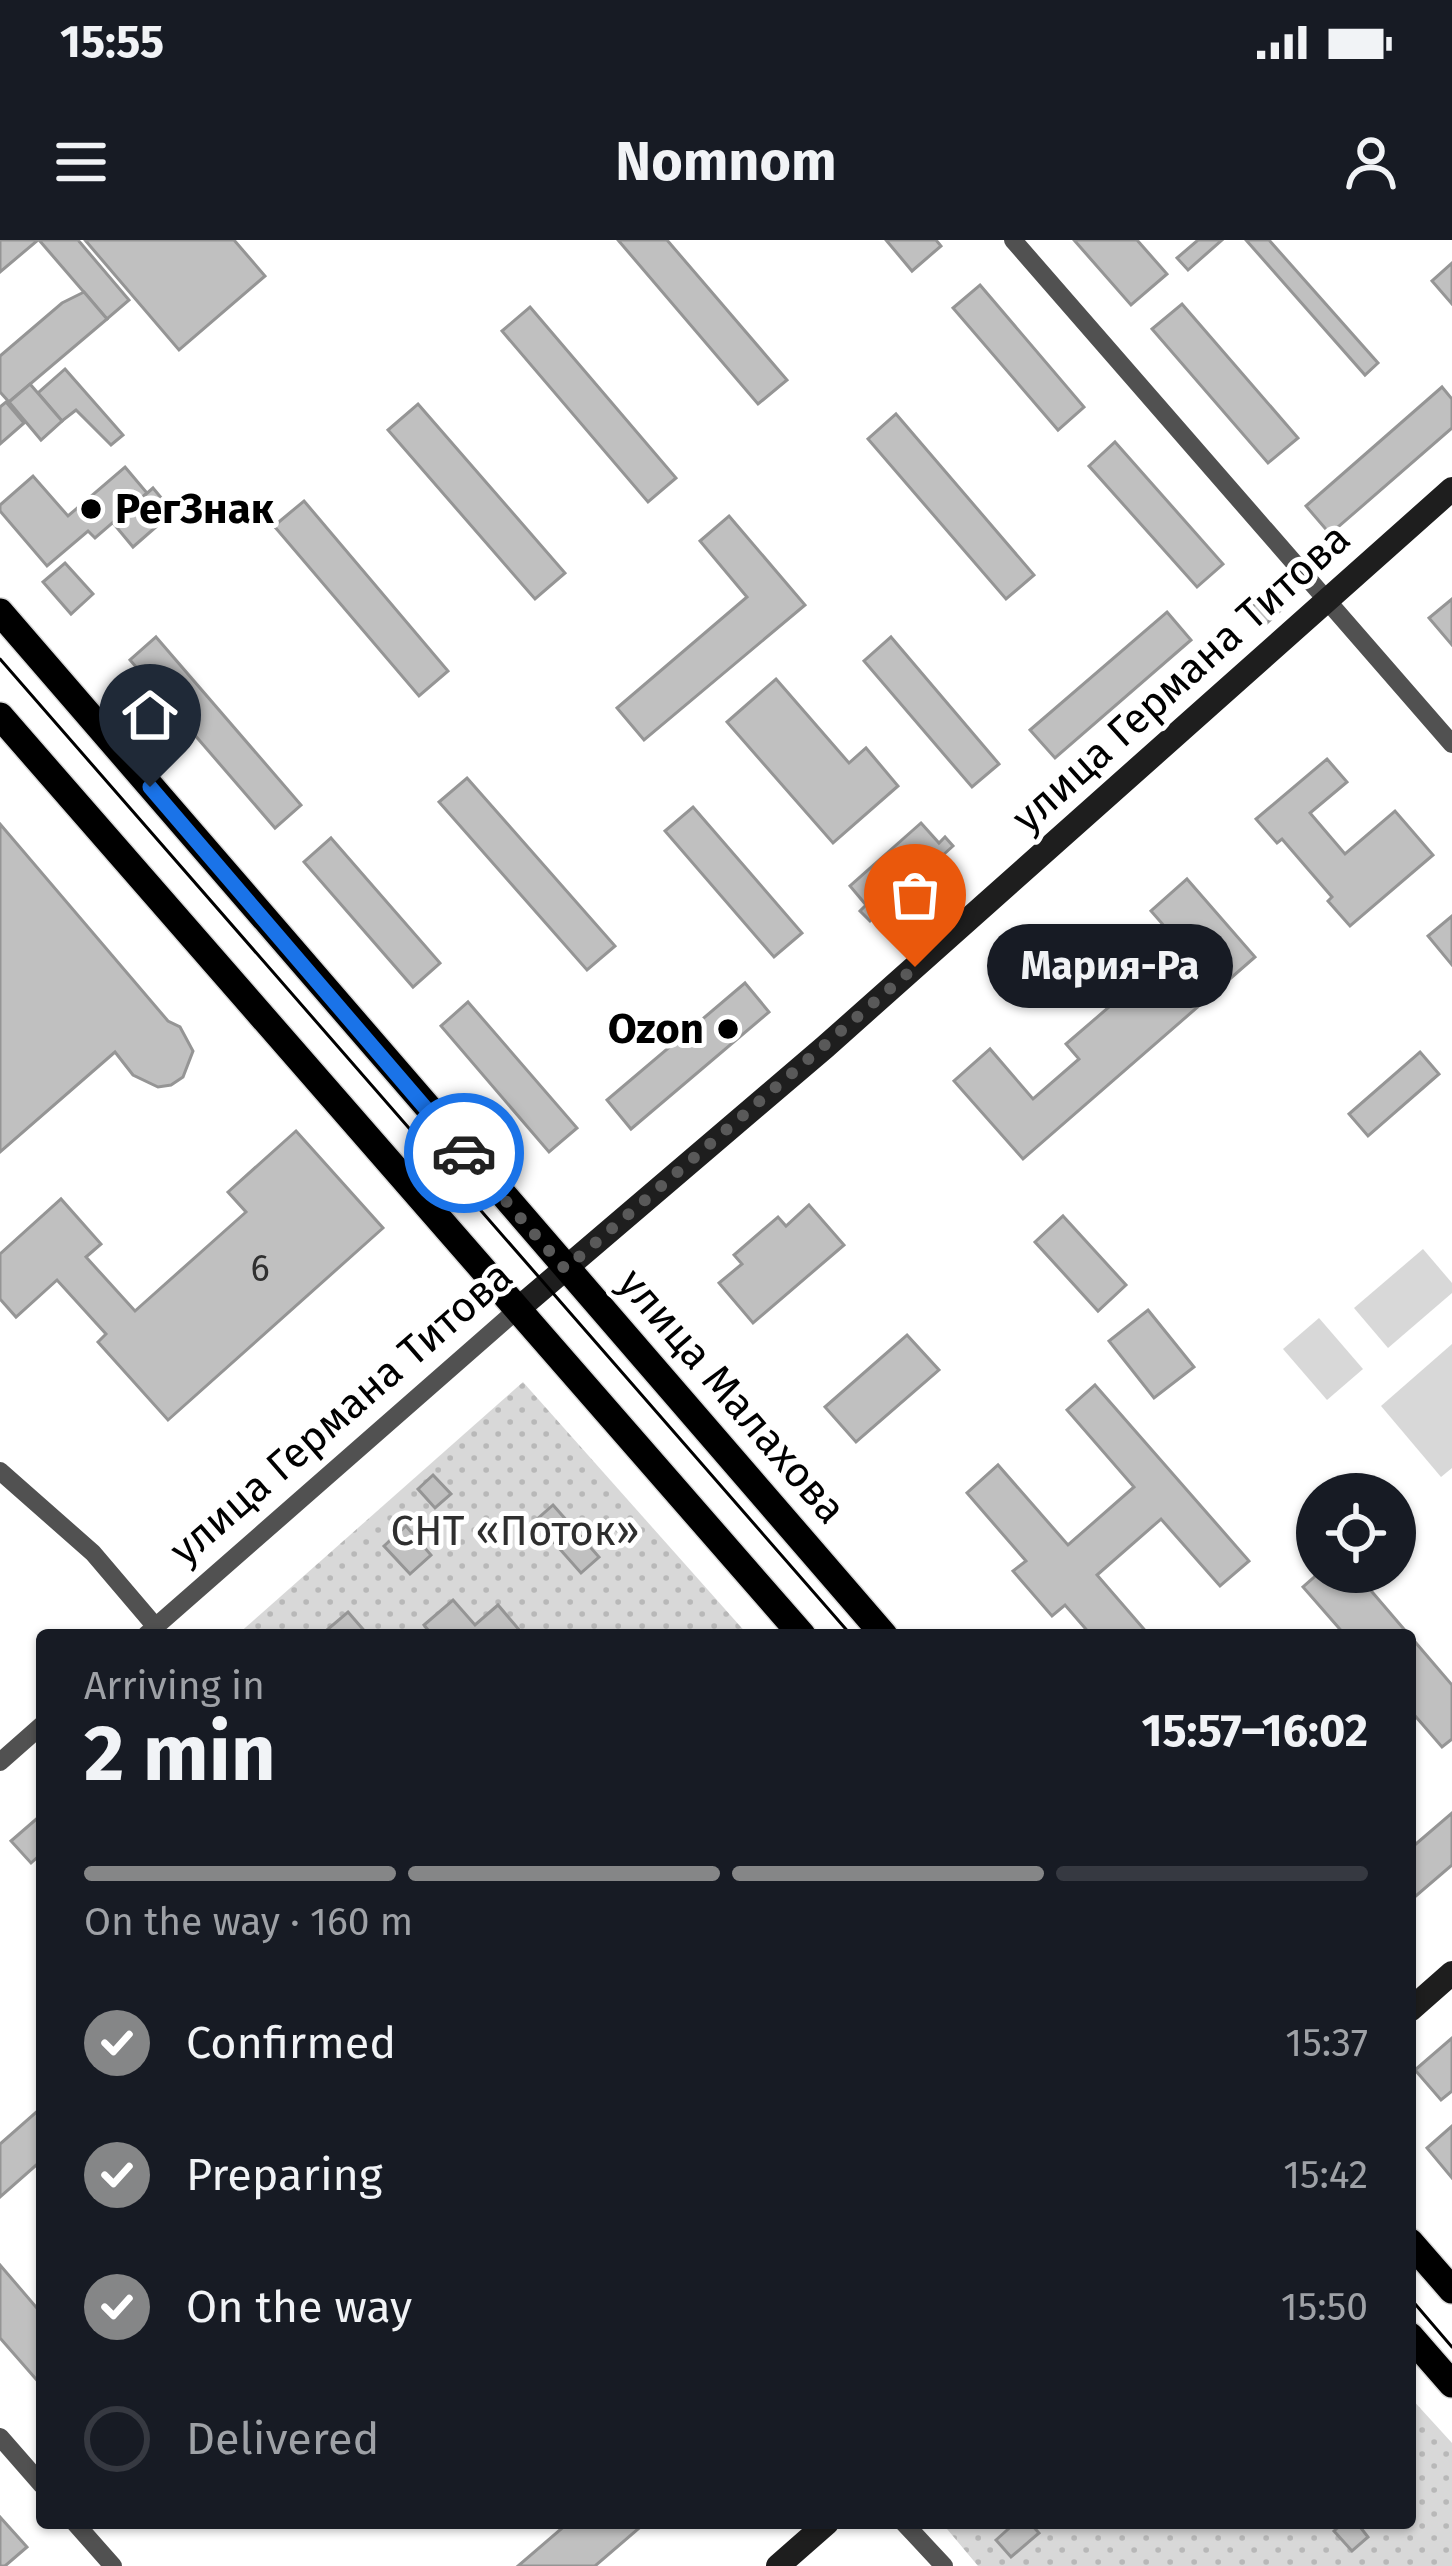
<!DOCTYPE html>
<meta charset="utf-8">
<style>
:root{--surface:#171b24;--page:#20242c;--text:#f1f3f6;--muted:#9ea1a6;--line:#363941;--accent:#858687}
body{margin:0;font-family:"Fira Sans",sans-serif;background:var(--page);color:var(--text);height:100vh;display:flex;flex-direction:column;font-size:45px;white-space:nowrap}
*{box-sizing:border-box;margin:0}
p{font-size:39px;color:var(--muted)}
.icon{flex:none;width:66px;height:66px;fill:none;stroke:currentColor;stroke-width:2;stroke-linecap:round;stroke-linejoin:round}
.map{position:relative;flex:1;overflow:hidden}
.drawer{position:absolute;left:36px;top:1389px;width:1380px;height:900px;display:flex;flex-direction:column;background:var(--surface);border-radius:12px;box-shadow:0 3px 9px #0004}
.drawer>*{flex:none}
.tools{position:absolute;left:1296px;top:1233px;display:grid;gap:24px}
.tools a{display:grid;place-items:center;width:120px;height:120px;border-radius:50%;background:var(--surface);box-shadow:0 3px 9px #0004;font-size:60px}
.pin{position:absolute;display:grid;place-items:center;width:102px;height:102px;color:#fff;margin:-123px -51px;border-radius:50% 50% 50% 0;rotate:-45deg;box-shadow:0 0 12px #0007}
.pin .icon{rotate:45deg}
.courier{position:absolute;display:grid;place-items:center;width:120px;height:120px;margin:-60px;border:9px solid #1a73e8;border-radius:50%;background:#fff;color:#222;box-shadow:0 3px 15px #0007}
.bubble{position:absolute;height:84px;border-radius:42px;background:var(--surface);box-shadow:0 3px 9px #0004;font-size:39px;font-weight:700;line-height:84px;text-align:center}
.summary em{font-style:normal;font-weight:700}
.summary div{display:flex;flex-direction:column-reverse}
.summary{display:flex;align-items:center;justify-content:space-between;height:204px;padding:0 48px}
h1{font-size:78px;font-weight:700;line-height:90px}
.bar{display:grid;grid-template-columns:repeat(4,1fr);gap:18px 12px;align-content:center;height:144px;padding:0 48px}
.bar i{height:15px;border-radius:9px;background:var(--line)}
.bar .selected{background:var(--accent)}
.bar p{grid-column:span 4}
ol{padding:0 48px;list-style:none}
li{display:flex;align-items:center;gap:36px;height:132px}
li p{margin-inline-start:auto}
li .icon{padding:12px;border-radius:50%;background:var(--accent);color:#fff;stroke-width:4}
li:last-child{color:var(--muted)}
li i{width:66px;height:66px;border:6px solid var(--line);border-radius:50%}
.status{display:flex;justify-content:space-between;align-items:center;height:84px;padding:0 60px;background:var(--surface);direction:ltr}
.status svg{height:33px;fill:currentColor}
header{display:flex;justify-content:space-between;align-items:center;height:156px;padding:0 48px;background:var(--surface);font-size:54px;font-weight:700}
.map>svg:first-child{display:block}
.grass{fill:url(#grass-dots)}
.pitch{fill:#d8d8d8}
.building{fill:#c0c0c0;stroke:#959595;stroke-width:3}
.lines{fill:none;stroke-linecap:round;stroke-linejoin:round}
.primary-casing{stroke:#dbdbdb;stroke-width:30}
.street{stroke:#515151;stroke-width:18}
.secondary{stroke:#1e1e1e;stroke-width:24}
.primary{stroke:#000;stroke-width:27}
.tram{stroke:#000;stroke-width:3}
.done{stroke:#595959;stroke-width:12;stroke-dasharray:0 21.6}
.route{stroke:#1a73e8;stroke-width:15}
.poi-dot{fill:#000;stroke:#fff;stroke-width:4.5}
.labels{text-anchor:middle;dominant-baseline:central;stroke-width:10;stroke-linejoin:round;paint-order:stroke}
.number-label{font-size:36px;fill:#303030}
.poi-label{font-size:42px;font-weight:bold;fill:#000;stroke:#fff;text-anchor:start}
.street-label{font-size:42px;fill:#000;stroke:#fff}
.park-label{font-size:42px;fill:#2f2f2f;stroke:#fff}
</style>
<div class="status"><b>15:55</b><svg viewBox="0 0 49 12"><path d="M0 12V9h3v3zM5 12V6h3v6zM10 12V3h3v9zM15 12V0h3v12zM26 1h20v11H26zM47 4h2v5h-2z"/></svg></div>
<header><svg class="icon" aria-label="menu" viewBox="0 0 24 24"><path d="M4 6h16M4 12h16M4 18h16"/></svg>Nomnom<svg class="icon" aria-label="person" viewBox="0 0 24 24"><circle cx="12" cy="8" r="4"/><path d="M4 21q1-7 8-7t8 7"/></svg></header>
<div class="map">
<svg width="1452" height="2326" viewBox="0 0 1452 2326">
<defs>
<pattern id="grass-dots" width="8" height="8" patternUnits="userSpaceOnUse" patternTransform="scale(3)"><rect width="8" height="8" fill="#d8d8d8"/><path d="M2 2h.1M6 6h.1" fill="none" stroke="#b8b8b8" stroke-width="1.8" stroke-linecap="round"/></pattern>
</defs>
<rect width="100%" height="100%" fill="#fff"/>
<g class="grass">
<polygon points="523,1142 748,1395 237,1395"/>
<polygon points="1410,2157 1452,2203 1452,2326 978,2326 942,2283 1410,2283"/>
</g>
<g class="pitch">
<polygon points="1423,1009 1452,1043 1452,1053 1388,1108 1354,1068"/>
<polygon points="1319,1078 1363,1129 1327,1160 1283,1109"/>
<polygon points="1452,1104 1452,1228 1441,1237 1381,1166"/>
</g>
<g class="building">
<polygon points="0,0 38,0 0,32"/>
<polygon points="39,0 78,0 129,60 107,79"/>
<polygon points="85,0 234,0 265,36 179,110"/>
<polygon points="618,0 667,0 787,140 758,164"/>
<polygon points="886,0 936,0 941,6 912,31"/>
<polygon points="1074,0 1137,0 1167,34 1131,65"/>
<polygon points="1198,0 1222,0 1188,30 1177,18"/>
<polygon points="1246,0 1269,0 1378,123 1365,135"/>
<polygon points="1452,23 1452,64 1432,41"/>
<polygon points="980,45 1084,167 1058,190 953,68"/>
<polygon points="84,52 107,79 9,162 0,152 0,116 62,63"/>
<polygon points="1182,64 1298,198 1268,223 1152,89"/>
<polygon points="530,67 676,238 648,262 502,91"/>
<polygon points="65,129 123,195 111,205 76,170 62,181 38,153"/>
<polygon points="30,144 62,181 41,200 9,162"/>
<polygon points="1442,147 1452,159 1452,188 1330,294 1306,266"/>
<polygon points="6,162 24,183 0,204 0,167"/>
<polygon points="418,164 565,333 535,359 388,190"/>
<polygon points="896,174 1034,335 1006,359 868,199"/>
<polygon points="1115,202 1223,324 1197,347 1089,226"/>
<polygon points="125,227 147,253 95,298 88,291 47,326 0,271 0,265 33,236 68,276"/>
<polygon points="153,248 173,272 133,307 113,283"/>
<polygon points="304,261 448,431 419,456 274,286"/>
<polygon points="729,276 805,365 644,500 617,468 747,357 700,301"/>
<polygon points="65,323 93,354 71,374 43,342"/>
<polygon points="1271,351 1285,366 1267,383 1252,367"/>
<polygon points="1452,359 1452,405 1429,378"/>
<polygon points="1167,372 1191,400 1055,518 1030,490"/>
<polygon points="156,397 301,565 275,588 130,420"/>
<polygon points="891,397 999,524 972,547 864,421"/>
<polygon points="776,439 849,523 866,508 898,546 833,603 727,482"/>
<polygon points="1327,519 1347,542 1310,573 1345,614 1395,571 1433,615 1350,686 1328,661 1332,657 1282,599 1277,603 1256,579"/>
<polygon points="467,538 615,706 587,730 439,562"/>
<polygon points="693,567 802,693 774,717 665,591"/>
<polygon points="921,583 939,603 945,597 953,606 870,681 860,671 866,665 850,646"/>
<polygon points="0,584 168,781 180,787 193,811 183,837 171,845 158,847 133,835 115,812 0,912"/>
<polygon points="331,598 440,723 413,747 304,622"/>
<polygon points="1187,639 1255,717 1023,919 954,841 990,809 1033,859 1079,819 1066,804 1131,748 1144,764 1194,720 1151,671"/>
<polygon points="1452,676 1452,725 1428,696"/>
<polygon points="745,743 769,772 631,889 607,860"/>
<polygon points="468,762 577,888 549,912 441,786"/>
<polygon points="1420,812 1439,834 1368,896 1349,874"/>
<polygon points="296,891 383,988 168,1180 98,1102 106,1094 57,1040 16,1077 0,1059 0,1014 61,959 101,1004 86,1017 135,1071 246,972 228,952"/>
<polygon points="809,965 844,1005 753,1083 719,1043 742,1024 734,1015 778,977 786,986"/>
<polygon points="1063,976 1126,1045 1098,1071 1035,1002"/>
<polygon points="1148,1070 1194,1127 1154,1158 1109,1101"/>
<polygon points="907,1095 939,1130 856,1202 825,1167"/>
<polygon points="1095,1145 1249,1321 1220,1346 1161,1279 1097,1335 1149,1395 1091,1395 1065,1365 1052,1376 1013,1331 1026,1321 967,1253 998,1225 1068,1305 1134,1247 1067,1170"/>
<polygon points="433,1235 451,1254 435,1268 418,1249"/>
<polygon points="553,1265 599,1317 581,1333 535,1281"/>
<polygon points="406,1286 431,1315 410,1334 384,1306"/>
<polygon points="1320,1332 1355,1332 1409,1395 1345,1395 1303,1347"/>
<polygon points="453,1360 475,1385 498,1365 521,1392 517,1395 432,1395 424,1385"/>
<polygon points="348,1372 368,1395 321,1395"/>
<polygon points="1410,1396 1452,1445 1452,1499 1442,1507 1410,1470"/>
<polygon points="1452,1573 1452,1625 1410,1661 1410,1609"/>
<polygon points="41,1575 42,1613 31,1623 11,1601"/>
<polygon points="1452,1798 1452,1851 1441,1860 1415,1830"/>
<polygon points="42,1867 42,1920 0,1957 0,1904"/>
<polygon points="1452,1886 1452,1938 1427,1908"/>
<polygon points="0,2025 42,2074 42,2146 0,2098"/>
<polygon points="0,2277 27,2307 5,2326 0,2326"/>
<polygon points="568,2283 645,2283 595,2326 518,2326"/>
<polygon points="1015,2283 1030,2283 1039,2293 1011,2317 996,2300"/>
<polygon points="1343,2283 1357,2283 1368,2297 1352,2311 1334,2291"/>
</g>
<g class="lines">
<defs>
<g id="primary">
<polyline points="0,372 884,1395"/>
<polyline points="0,476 802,1395"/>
<polyline points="1410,2002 1452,2050"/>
<polyline points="1410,2096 1452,2144"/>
</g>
</defs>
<use href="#primary" class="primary-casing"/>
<g class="street">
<polyline points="1013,0 1452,504"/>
<polyline points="0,1231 93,1313 156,1387"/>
<polyline points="146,1395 518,1069"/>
<polyline points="0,1522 42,1485"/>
<polyline points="0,2197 42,2245"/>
<polyline points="75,2283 113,2326"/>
<polyline points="904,2283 944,2326"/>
</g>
<g class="secondary">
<polyline points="518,1069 825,807 1452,249"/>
<polyline points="1410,1770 1452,1733"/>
<polyline points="778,2326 827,2283"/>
</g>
<use href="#primary" class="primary"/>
<g class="tram">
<polyline points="0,419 851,1395"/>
<polyline points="1410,2058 1452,2107"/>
</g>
</g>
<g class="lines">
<polyline class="done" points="464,913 565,1029 915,727"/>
<polyline class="route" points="150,547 464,913"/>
</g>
<g class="poi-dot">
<circle cx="91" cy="269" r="12"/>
<circle cx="728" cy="789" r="12"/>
</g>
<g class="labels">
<g class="number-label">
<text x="260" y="1029">6</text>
</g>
<g class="poi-label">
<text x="115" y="269">РегЗнак</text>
<text x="704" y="789" text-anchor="end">Ozon</text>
</g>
<g class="street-label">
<text transform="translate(1181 438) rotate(-42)">улица Германа Титова</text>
<text transform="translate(732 1156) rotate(49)">улица Малахова</text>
<text transform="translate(341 1173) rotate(-41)">улица Германа Титова</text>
</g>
<g class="park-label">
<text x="515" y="1291">СНТ «Поток»</text>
</g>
</g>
</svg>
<div class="tools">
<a><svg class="icon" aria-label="locate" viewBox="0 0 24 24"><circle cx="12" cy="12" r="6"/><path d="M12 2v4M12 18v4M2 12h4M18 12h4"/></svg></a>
</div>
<div class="pin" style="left:915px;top:727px;background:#ea580c"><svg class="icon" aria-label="bag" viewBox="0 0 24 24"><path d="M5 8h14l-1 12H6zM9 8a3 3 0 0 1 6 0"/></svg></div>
<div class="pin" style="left:150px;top:547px;background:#1f2937"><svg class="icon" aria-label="home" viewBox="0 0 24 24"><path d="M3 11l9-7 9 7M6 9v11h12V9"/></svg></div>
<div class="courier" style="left:464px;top:913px"><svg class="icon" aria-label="car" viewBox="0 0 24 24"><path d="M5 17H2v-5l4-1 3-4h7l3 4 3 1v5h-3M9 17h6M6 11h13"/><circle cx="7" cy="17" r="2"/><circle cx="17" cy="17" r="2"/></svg></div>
<div class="bubble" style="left:987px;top:684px;width:246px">Мария-Ра</div>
<section class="drawer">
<div class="summary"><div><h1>2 min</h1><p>Arriving in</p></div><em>15:57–16:02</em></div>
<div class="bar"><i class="selected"></i><i class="selected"></i><i class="selected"></i><i></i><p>On the way · 160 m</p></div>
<ol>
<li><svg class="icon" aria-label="check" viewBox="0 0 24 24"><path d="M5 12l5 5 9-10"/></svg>Confirmed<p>15:37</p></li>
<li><svg class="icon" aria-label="check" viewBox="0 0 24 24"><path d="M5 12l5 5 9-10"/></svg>Preparing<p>15:42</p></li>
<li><svg class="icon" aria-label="check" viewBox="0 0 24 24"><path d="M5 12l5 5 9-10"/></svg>On the way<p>15:50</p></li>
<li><i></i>Delivered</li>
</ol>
</section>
</div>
